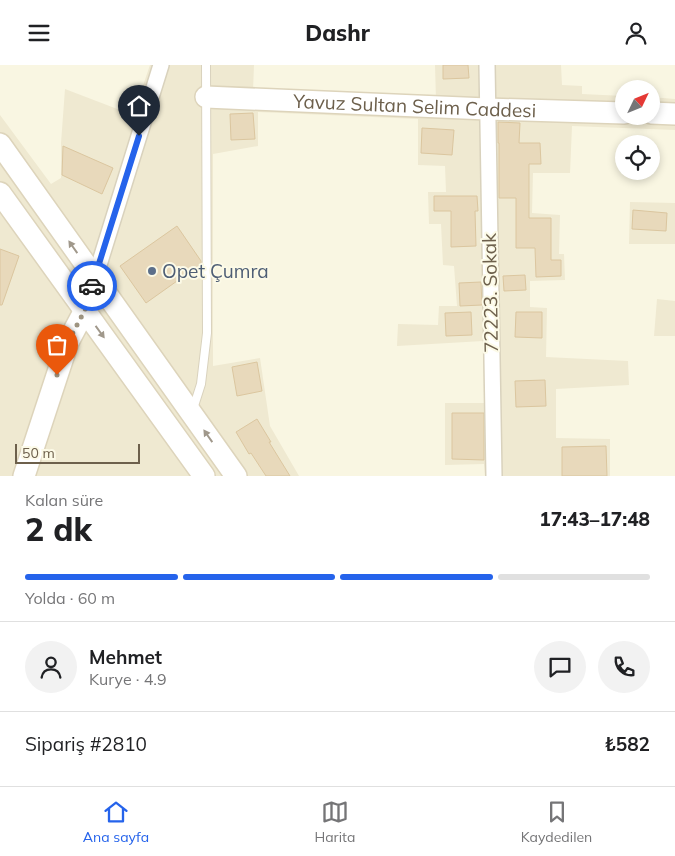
<!DOCTYPE html>
<html lang="tr">
<meta charset="utf-8">
<style>
:root{--surface:#fff;--page:#f2f2f2;--text:#202124;--muted:#757577;--line:#e0e0e0;--accent:#2563eb}
body{margin:0;font-family:Mulish,sans-serif;background:var(--page);color:var(--text);height:100vh;display:flex;flex-direction:column;font-size:19px;white-space:nowrap}
*{box-sizing:border-box;margin:0}
p{font-size:16px;color:var(--muted)}
.icon{flex:none;width:28px;height:28px;fill:none;stroke:currentColor;stroke-width:2;stroke-linecap:round;stroke-linejoin:round}
.map{position:relative;height:411px;overflow:hidden}
.sheet{display:flex;flex-direction:column;background:var(--surface);flex:1}
.sheet>*{flex:none}
.needle{width:32px;rotate:47deg}
.buttons{position:absolute;left:615px;top:15px;display:grid;gap:10px}
.buttons a{display:grid;place-items:center;width:45px;height:45px;border-radius:50%;background:var(--surface);box-shadow:0 2px 8px #0003;font-size:25px}
.scale{position:absolute;left:15px;bottom:12px;width:125px;box-sizing:border-box;padding-left:5px;border:2px solid #6d604c;border-top:0;font-size:14px;line-height:18px;white-space:nowrap;color:#6d604c;-webkit-text-stroke:4px #fcfae7;paint-order:stroke}
.pin{position:absolute;display:grid;place-items:center;width:42px;height:42px;color:#fff;margin:-51px -21px;border-radius:50% 50% 50% 0;rotate:-45deg;box-shadow:0 0 5px #0007}
.pin .icon{rotate:45deg}
.courier{position:absolute;display:grid;place-items:center;width:50px;height:50px;margin:-25px;border:4px solid #2563eb;border-radius:50%;background:#fff;color:#222;box-shadow:0 1px 6px #0007}
.overview em{font-style:normal;font-weight:800}
.overview div{display:flex;flex-direction:column-reverse}
.overview{display:flex;align-items:center;justify-content:space-between;height:85px;padding:0 25px}
h1{font-size:32px;font-weight:800;line-height:38px}
.bar{display:grid;grid-template-columns:repeat(4,1fr);gap:8px 5px;align-content:center;height:60px;padding:0 25px}
.bar i{height:6px;border-radius:4px;background:var(--line)}
.bar .selected{background:var(--accent)}
.bar p{grid-column:span 4}
.line{display:flex;align-items:center;gap:12px;padding:0 25px;border-top:1px solid var(--line)}
.line div{flex:1}
.round{display:grid;place-items:center;flex:none;width:52px;height:52px;border-radius:26px;background:var(--page)}
header{display:flex;justify-content:space-between;align-items:center;height:65px;padding:0 25px;background:var(--surface);font-size:22px;font-weight:800}
.tabs{display:flex;justify-content:space-around;align-items:center;height:70px;border-top:1px solid var(--line);background:var(--surface);font-size:14px;color:var(--muted)}
.tabs a{display:grid;justify-items:center;gap:2px}
.tabs .selected{color:var(--accent)}
.map>svg:first-child{display:block}
.residential{fill:#efe9d1}
.building{fill:#e8d9bb;stroke:#dbc69f}
.lines{fill:none;stroke-linecap:round;stroke-linejoin:round}
.lane-casing{stroke:#d9d2bd;stroke-width:10}
.street-casing{stroke:#d9d2bd;stroke-width:18}
.secondary-casing{stroke:#ddd4bb;stroke-width:24}
.lane{stroke:#fff;stroke-width:8}
.street{stroke:#fff;stroke-width:15}
.secondary{stroke:#fff;stroke-width:21}
.oneway{fill:#a0988b}
.done{stroke:#9e9480;stroke-width:5;stroke-dasharray:0 9}
.route{stroke:#2563eb;stroke-width:6}
.service-dot{fill:#5c6f8a;stroke:#fcfae7;stroke-width:2}
.labels{text-anchor:middle;dominant-baseline:central;stroke-width:4;stroke-linejoin:round;paint-order:stroke}
.street-label{font-size:19px;fill:#6d604c;stroke:#fcfae7}
.service-label{font-size:19px;fill:#4e5e75;stroke:#fcfae7;text-anchor:start}
</style>
<header><svg class="icon" aria-label="menu" viewBox="0 0 24 24"><path d="M4 6h16M4 12h16M4 18h16"/></svg>Dashr<svg class="icon" aria-label="person" viewBox="0 0 24 24"><circle cx="12" cy="8" r="4"/><path d="M4 21q1-7 8-7t8 7"/></svg></header>
<div class="map">
<svg width="675" height="411" viewBox="0 0 675 411">
<rect width="100%" height="100%" fill="#f9f6e2"/>
<g class="residential">
<polygon points="150,0 254,0 253,26 436,35 435,0 561,0 562,20 582,21 582,29 624,31 624,51 651,51 651,32 675,34 675,65 572,61 570,108 533,108 532,148 560,150 559,189 564,189 565,215 530,216 530,242 547,243 546,292 628,296 629,320 556,324 556,373 610,374 610,411 485,411 484,399 445,400 445,338 484,338 483,276 397,281 398,259 438,260 439,241 457,241 454,201 443,200 441,159 429,159 428,127 446,127 445,101 418,100 418,54 258,47 258,81 213,89 213,301 260,293 270,361 299,411 0,411 0,50 51,119 61,113 61,78 65,24 133,50"/>
<polygon points="630,137 675,138 675,179 629,179"/>
<polygon points="657,234 675,236 675,271 654,271"/>
</g>
<g class="building">
<polygon points="443,0 468,0 469,13 443,14"/>
<polygon points="253,48 255,74 231,75 230,49"/>
<polygon points="498,57 520,58 519,78 540,78 541,99 529,99 529,153 551,153 551,195 561,195 561,211 536,212 535,183 516,183 516,133 499,133 499,78 498,78"/>
<polygon points="422,63 454,65 452,90 421,88"/>
<polygon points="63,81 113,103 102,129 62,110"/>
<polygon points="434,131 477,131 478,146 475,146 476,181 451,182 451,146 434,146"/>
<polygon points="633,145 667,148 666,166 632,164"/>
<polygon points="177,161 201,196 201,199 146,238 120,201"/>
<polygon points="0,184 19,191 2,240 0,240"/>
<polygon points="525,210 526,225 504,226 503,211"/>
<polygon points="481,217 482,240 460,241 459,218"/>
<polygon points="471,247 472,270 446,271 445,248"/>
<polygon points="516,247 542,247 542,273 515,272"/>
<polygon points="257,297 262,326 237,331 232,302"/>
<polygon points="545,315 546,341 516,342 515,316"/>
<polygon points="452,348 484,348 484,395 452,394"/>
<polygon points="257,354 271,377 269,377 290,411 266,411 251,388 249,389 236,367"/>
<polygon points="606,381 607,411 562,411 562,382"/>
</g>
<g class="lines">
<defs>
<polyline id="lane" points="193,344 201,319 207,268 206,0"/>
<g id="street">
<polyline points="487,0 494,411"/>
<polyline points="85,245 161,0"/>
</g>
<g id="secondary">
<path id="s1" d="M206,32L487,44L624,48"/>
<polyline points="651,48 675,49"/>
<polyline points="0,79 236,411"/>
<polyline points="0,128 204,411"/>
<polyline points="24,411 68,277 85,245"/>
</g>
</defs>
<use href="#lane" class="lane-casing"/>
<use href="#street" class="street-casing"/>
<use href="#secondary" class="secondary-casing"/>
<use href="#lane" class="lane"/>
<use href="#street" class="street"/>
<use href="#secondary" class="secondary"/>
</g>
<defs><path id="oneway-solid" d="M-6-.8H1V-3.2L6.5 0L1 3.2V.8H-6Z" transform="scale(1.25)"/></defs>
<g class="oneway">
<use href="#oneway-solid" transform="translate(73 182) rotate(-125)"/>
<use href="#oneway-solid" transform="translate(100 267) rotate(54)"/>
<use href="#oneway-solid" transform="translate(208 371) rotate(-125)"/>
</g>
<g class="lines">
<polyline class="done" points="57,310 68,277 85,245 92,221"/>
<polyline class="route" points="92,221 139,71"/>
</g>
<circle class="service-dot" cx="152" cy="206" r="5"/>
<g class="labels">
<g class="street-label">
<text stroke="none"><textPath href="#s1" startOffset="209">Yavuz Sultan Selim Caddesi</textPath></text>
<text transform="translate(490 228) rotate(-91)">72223. Sokak</text>
</g>
<g class="service-label">
<text x="162" y="206">Opet Çumra</text>
</g>
</g>
</svg>
<div class="buttons">
<a><svg class="needle" viewBox="-14 -14 28 28"><path d="M0-13l5 13h-10z" fill="#e53935"/><path d="M0 13l5-13h-10z" fill="#757577"/></svg></a>
<a><svg class="icon" aria-label="locate" viewBox="0 0 24 24"><circle cx="12" cy="12" r="6"/><path d="M12 2v4M12 18v4M2 12h4M18 12h4"/></svg></a>
</div>
<div class="scale">50 m</div>
<div class="pin" style="left:57px;top:310px;background:#ea580c"><svg class="icon" aria-label="bag" viewBox="0 0 24 24"><path d="M5 8h14l-1 12H6zM9 8a3 3 0 0 1 6 0"/></svg></div>
<div class="pin" style="left:139px;top:71px;background:#1f2937"><svg class="icon" aria-label="home" viewBox="0 0 24 24"><path d="M3 11l9-7 9 7M6 9v11h12V9"/></svg></div>
<div class="courier" style="left:92px;top:221px"><svg class="icon" aria-label="car" viewBox="0 0 24 24"><path d="M5 17H2v-5l4-1 3-4h7l3 4 3 1v5h-3M9 17h6M6 11h13"/><circle cx="7" cy="17" r="2"/><circle cx="17" cy="17" r="2"/></svg></div>
</div>
<section class="sheet">
<div class="overview"><div><h1>2 dk</h1><p>Kalan süre</p></div><em>17:43–17:48</em></div>
<div class="bar"><i class="selected"></i><i class="selected"></i><i class="selected"></i><i></i><p>Yolda · 60 m</p></div>
<div class="line" style="height:90px"><a class="round"><svg class="icon" aria-label="person" viewBox="0 0 24 24"><circle cx="12" cy="8" r="4"/><path d="M4 21q1-7 8-7t8 7"/></svg></a><div><b>Mehmet</b><p>Kurye · 4.9</p></div><a class="round"><svg class="icon" aria-label="chat" viewBox="0 0 24 24"><path d="M4 5h16v11H9l-5 4z"/></svg></a><a class="round"><svg class="icon" aria-label="phone" viewBox="0 0 24 24"><path d="M5 4h4l2 5-3 2q2 4 5 5l2-3 5 2v4C11 20 4 13 5 4z"/></svg></a></div>
<div class="line" style="height:65px"><div>Sipariş #2810</div><b>₺582</b></div>
</section>
<nav class="tabs">
<a class="selected"><svg class="icon" aria-label="home" viewBox="0 0 24 24"><path d="M3 11l9-7 9 7M6 9v11h12V9"/></svg>Ana sayfa</a>
<a><svg class="icon" aria-label="map" viewBox="0 0 24 24"><path d="M3 6l6-2 6 2 6-2v14l-6 2-6-2-6 2zM9 4v14M15 6v14"/></svg>Harita</a>
<a><svg class="icon" aria-label="saved" viewBox="0 0 24 24"><path d="M7 4h10v16l-5-4-5 4z"/></svg>Kaydedilen</a>
</nav>
